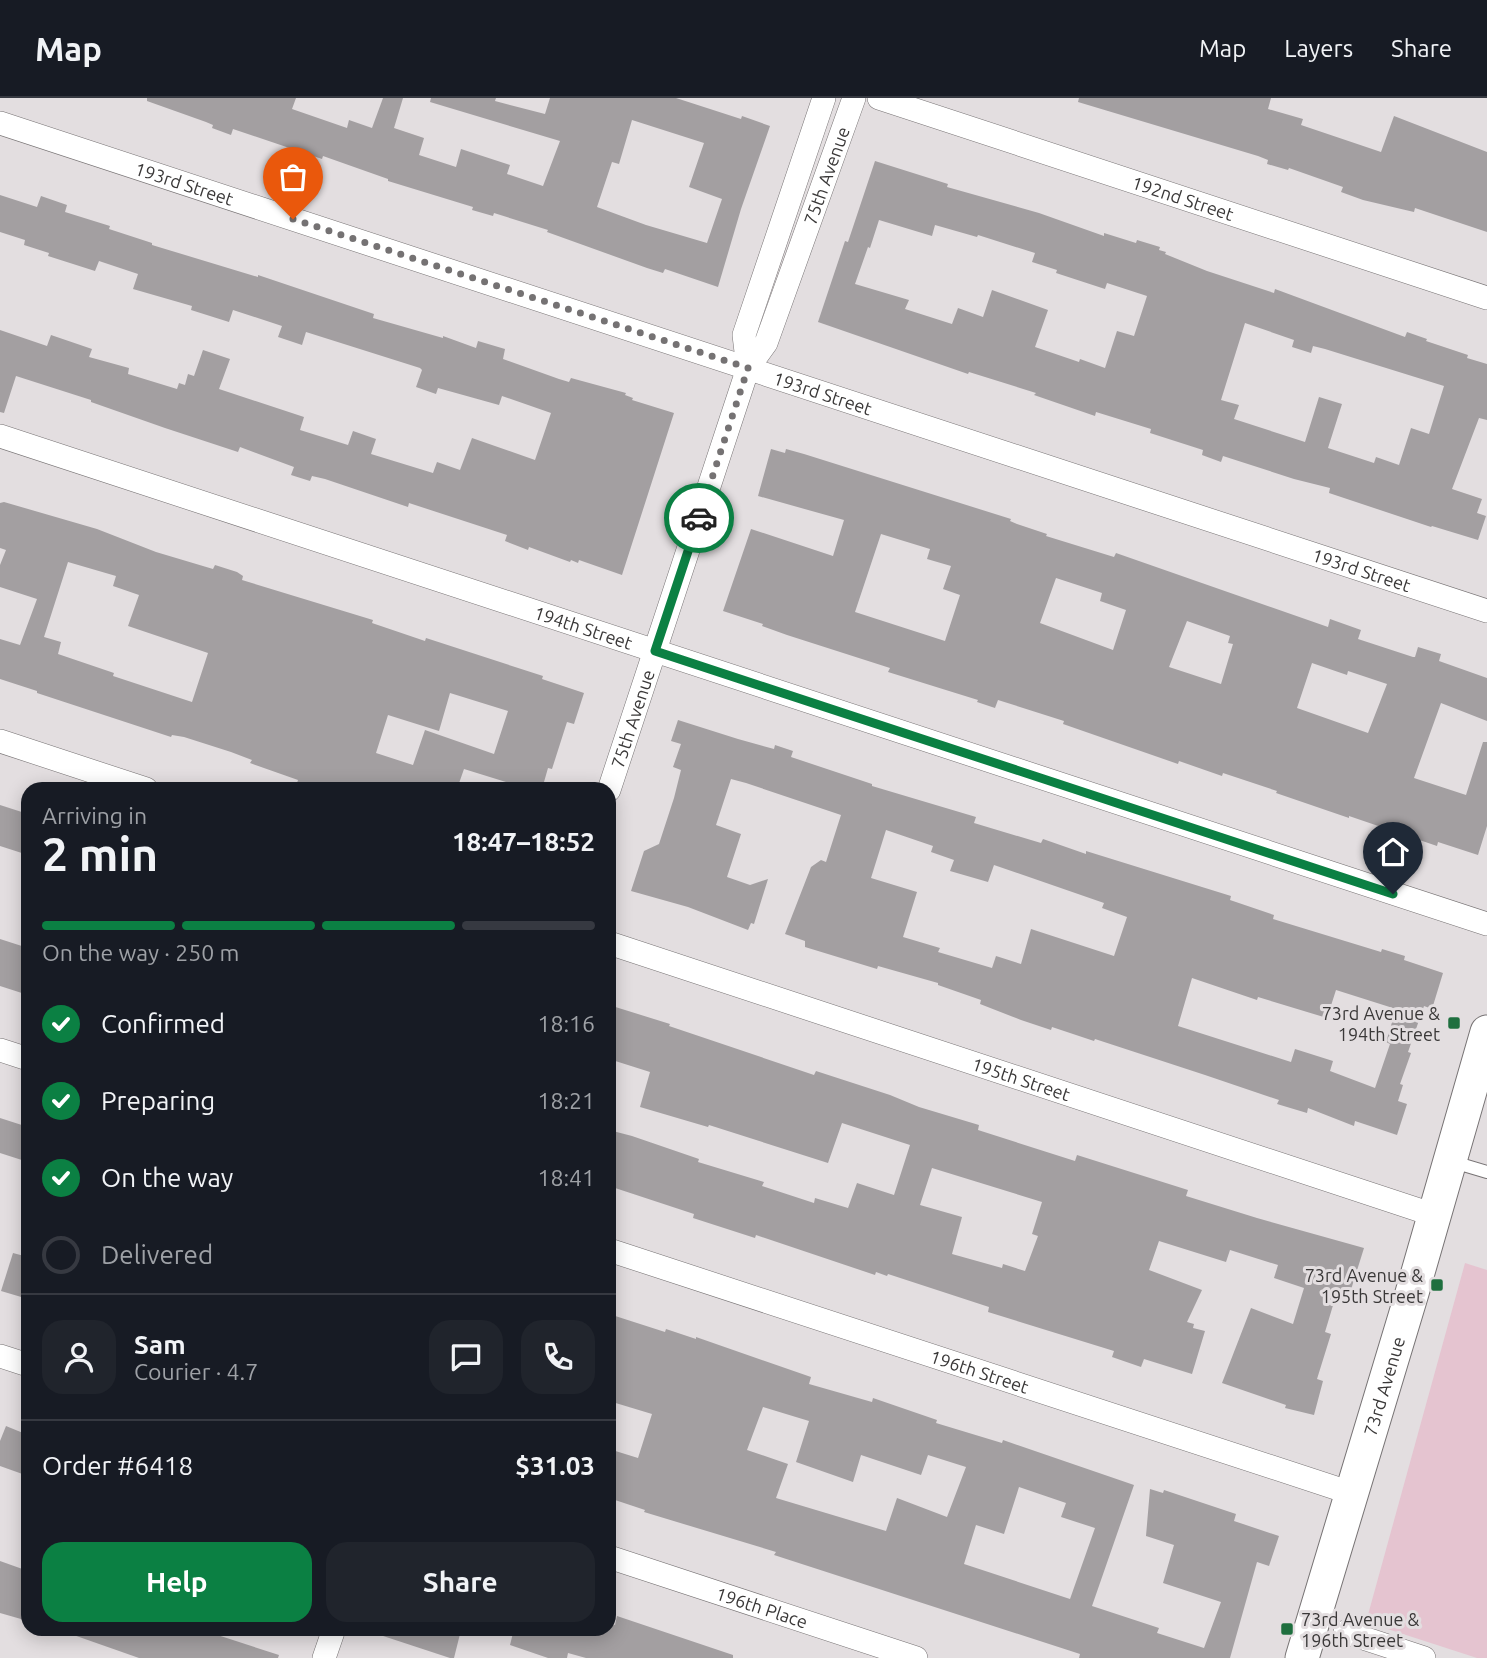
<!DOCTYPE html>
<meta charset="utf-8">
<style>
:root{--surface:#171b24;--page:#20242c;--text:#f1f3f6;--muted:#9ea1a6;--line:#363941;--accent:#0b8043}
body{margin:0;font-family:Ubuntu,sans-serif;background:var(--page);color:var(--text);height:100vh;display:flex;flex-direction:column;font-size:26px;white-space:nowrap}
*{box-sizing:border-box;margin:0}
p{font-size:23px;color:var(--muted)}
.icon{flex:none;width:38px;height:38px;fill:none;stroke:currentColor;stroke-width:2;stroke-linecap:round;stroke-linejoin:round}
.map{position:relative;flex:1;overflow:hidden}
.drawer{position:absolute;left:21px;top:684px;width:595px;height:854px;display:flex;flex-direction:column;background:var(--surface);border-radius:21px;box-shadow:0 4px 18px #0003}
.drawer>*{flex:none}
.pin{position:absolute;display:grid;place-items:center;width:60px;height:60px;color:#fff;margin:-72px -30px;border-radius:50% 50% 50% 0;rotate:-45deg;box-shadow:0 0 7px #0007}
.pin .icon{rotate:45deg}
.courier{position:absolute;display:grid;place-items:center;width:70px;height:70px;margin:-35px;border:5px solid #0b8043;border-radius:50%;background:#fff;color:#222;box-shadow:0 2px 9px #0007}
.summary em{font-style:normal;font-weight:700}
.summary div{display:flex;flex-direction:column-reverse}
.summary{display:flex;align-items:center;justify-content:space-between;height:119px;padding:0 21px}
h1{font-size:46px;font-weight:700;line-height:52px}
.bar{display:grid;grid-template-columns:repeat(4,1fr);gap:10px 7px;align-content:center;height:84px;padding:0 21px}
.bar i{height:9px;border-radius:5px;background:var(--line)}
.bar .on{background:var(--accent)}
.bar p{grid-column:span 4}
.line{display:flex;align-items:center;gap:18px;padding:0 21px;border-top:2px solid var(--line)}
.line div{flex:1}
.round{display:grid;place-items:center;flex:none;width:74px;height:74px;border-radius:21px;background:var(--page)}
ol{padding:0 21px;list-style:none}
li{display:flex;align-items:center;gap:21px;height:77px}
li p{margin-inline-start:auto}
li .icon{padding:7px;border-radius:50%;background:var(--accent);color:#fff;stroke-width:4}
li:last-child{color:var(--muted)}
li i{width:38px;height:38px;border:4px solid var(--line);border-radius:50%}
.action{display:flex;gap:14px;margin-top:auto;padding:14px 21px}
.action a{flex:1;height:80px;border-radius:21px;background:var(--accent);color:#fff;font-size:28px;font-weight:700;line-height:80px;text-align:center}
.action a+a{background:var(--page);color:var(--text)}
header{display:flex;align-items:center;gap:42px;box-sizing:border-box;height:98px;padding:0 35px;background:var(--surface);border-bottom:2px solid var(--line)}
header strong{font-size:33px}
nav{display:flex;gap:38px;margin-inline-start:auto;font-size:24px}
.map>svg:first-child{display:block}
.green{fill:#e5c4d0}
.building{fill:#a39fa1;fill-rule:evenodd}
.lines{fill:none;stroke-linecap:round;stroke-linejoin:round}
.lane-casing{stroke:#777374;stroke-width:14}
.street-casing{stroke:#777374;stroke-width:24}
.secondary-casing{stroke:#777374;stroke-width:35}
.lane{stroke:#fff;stroke-width:12}
.street{stroke:#fff;stroke-width:23}
.secondary{stroke:#fff;stroke-width:33}
.done{stroke:#757273;stroke-width:7;stroke-dasharray:0 12.6}
.route{stroke:#0b8043;stroke-width:9}
.poi-dot{fill:#1f6f3f;stroke:#e3dee0;stroke-width:2.5}
.labels{text-anchor:middle;dominant-baseline:central;stroke-width:6;stroke-linejoin:round;paint-order:stroke}
.street-label{font-size:18px;fill:#3a3838;stroke:#e3dee0}
.poi-label{font-size:18px;fill:#3a3838;stroke:#e3dee0;text-anchor:end}
</style>
<header>
<strong>Map</strong>
<nav><a>Map</a><a>Layers</a><a>Share</a></nav>
</header>
<div class="map">
<svg width="1487" height="1560" viewBox="0 0 1487 1560">
<rect width="100%" height="100%" fill="#e3dee0"/>
<polygon class="green" points="1465,1165 1487,1172 1487,1560 1477,1560 1366,1524"/>
<g class="building">
<path d="M147,0H296L292,11L347,30L349,22L372,30L383,0H403L394,30L424,40L419,57L456,69L461,51L510,67L507,76L543,88L560,43L430,4L431,0H496L495,3L545,16L550,0H676L741,21L742,18L770,28L741,111L718,189L665,171L663,175L647,170L547,134L548,132L494,115L493,118L472,112L473,109L388,83V81L323,58L322,61L233,31L231,37L212,30L213,27L206,24L147,3ZM632,22L704,45L689,89L722,101L707,145L646,127L597,109L612,64L619,66Z"/>
<polygon points="1079,0 1271,0 1268,11 1303,21 1301,27 1381,54 1394,18 1487,54 1487,134 1415,110 1414,114 1363,102 1341,94 1343,89 1289,70 1288,72 1267,66 1268,62 1258,58 1078,4"/>
<path d="M875,63L948,86L947,89L1039,115L1104,138V135L1136,145L1137,142L1160,149L1159,152L1166,154L1165,156L1207,173L1274,195L1275,191L1405,239L1407,234L1427,241L1426,243L1468,257L1467,260L1487,266V322L1479,320L1452,391L1482,401L1477,415L1486,418L1478,442L1432,428L1431,429L1329,395L1330,390L1294,381L1223,358L1221,364L1202,357L1203,352L1150,335L1151,331L1096,314L1095,318L1034,297L1036,295L969,274L968,276L818,224L845,143L848,144ZM879,122L932,138L935,127L977,139L978,137L1035,155L1032,164L1057,172L1056,175L1105,191L1107,185L1147,198L1134,238L1117,233L1105,270L1080,261L1079,264L1035,249L1048,212L992,192L983,219L958,210L952,226L905,211L909,202L855,186L868,149L870,150ZM1245,225L1294,242L1292,249L1311,255L1313,248L1325,251L1444,288L1429,336L1411,330L1399,367L1376,359L1374,365L1328,350L1342,306L1319,299L1305,344L1234,321L1239,307L1221,302Z"/>
<polygon points="0,97 37,109 41,98 67,107 65,114 110,128 109,131 152,145 152,147 258,179 258,177 374,216 373,220 443,240 443,238 476,250 478,243 505,251 503,261 559,281 569,284 571,280 626,295 625,297 633,300 632,302 674,315 622,477 579,462 578,465 571,462 570,464 529,449 528,452 505,443 507,437 409,405 408,409 325,381 312,378 310,383 291,377 294,369 240,349 238,354 165,330 91,304 91,302 16,278 4,315 0,314 0,232 47,248 51,237 92,251 89,259 129,270 128,276 177,291 179,285 185,287 188,276 194,278 203,252 230,261 219,291 304,319 300,332 348,347 353,333 376,341 371,356 433,375 437,364 460,372 472,340 535,362 551,315 502,298 499,307 438,290 436,296 416,289 422,272 420,270 306,234 302,247 278,239 282,228 233,212 229,224 191,212 192,208 133,191 138,176 99,163 95,173 48,158 49,155 24,147 25,142 0,134"/>
<path d="M771,351L785,355L786,351L804,356L1011,421L1010,423L1017,426L1047,436L1046,438L1114,459L1116,455L1328,529L1330,521L1361,532L1358,541L1413,559H1415L1418,549L1441,556L1439,563L1487,580V623L1441,605L1414,680L1466,697L1483,644H1487V728L1478,757L1438,744L1437,748L1349,718V720L1276,695L1277,693L1223,675L1222,678L1179,663L1178,666L1063,626L1064,623L998,602L995,610L977,604L978,602L888,574L890,570L787,537L762,528L763,526L723,513L751,431L833,458L844,422L758,398ZM881,436L930,451L927,461L951,468L943,491L960,497L945,543L855,514ZM1056,480L1102,495L1100,503L1126,512L1113,552L1040,525ZM1187,523L1230,538L1228,545L1233,546L1221,586L1169,569ZM1312,565L1347,577L1348,573L1387,586L1368,635L1297,610Z"/>
<path d="M4,404L97,431L156,454L213,471L215,467L237,474L243,478L242,482L373,522L372,525L425,543L426,540L543,578L542,581L584,595L574,626L567,624L552,671L548,670L542,691H529L464,671L457,691H295L298,682L250,665L252,662L231,654L184,639L172,637L171,639L37,595V593L0,581V541L20,547L37,501L0,489V467L6,452L0,450V405ZM68,464L116,478L113,488L139,497L128,528L208,555L192,604L113,578L114,575L58,556L61,544L44,539ZM450,595L508,613L494,656L425,632L413,667L376,655L388,617L439,633Z"/>
<path d="M678,622L738,641L774,651L775,647L793,653L791,659L872,686V688L976,719L974,725L1041,745L1043,741L1086,756V753L1231,798L1230,802L1274,817L1273,821L1381,854L1382,851L1405,858L1404,862L1443,875L1432,911L1424,908L1408,954L1411,955L1400,986L1403,987L1398,1003L1407,1006L1397,1037L1355,1023L1354,1028L1308,1010L1307,1015L1277,1006L1279,1002L1205,977L1095,941L1094,943L1052,929L1051,932L1021,922L980,906L981,902L938,887V885L878,868L877,871L805,849V843L785,836L811,769L821,762L826,764L841,717L746,685L731,681L716,727L741,736L727,779L750,787L768,781L754,826L751,825L748,832L688,809L631,793L644,753L659,746L674,700L681,672L673,669L681,646L671,643ZM886,732L933,748L931,754L954,762L950,773L988,784L994,767L1104,805L1102,810L1127,819L1114,858L1031,831L1021,866L996,858L992,870L938,854L940,850L903,839L917,794L871,780ZM1192,880L1257,902L1258,899L1327,920L1336,892L1396,911L1386,944L1390,946L1375,990L1330,973L1333,963L1295,951L1291,964L1178,928Z"/>
<polygon points="0,707 28,716 28,757 0,748"/>
<polygon points="0,841 28,850 28,897 0,888"/>
<path d="M609,907L670,926L669,928L814,977L816,973L890,997L919,1009L979,1027L978,1032L1075,1063L1077,1057L1188,1092L1186,1098L1257,1120L1364,1150L1349,1198L1337,1194L1325,1234L1331,1236L1317,1281L1323,1283L1314,1317L1285,1310L1286,1307L1222,1285L1251,1210L1293,1226L1304,1190L1274,1180L1278,1167L1230,1152L1226,1164L1159,1143L1149,1172L1202,1192L1187,1224L1194,1226L1193,1230L1205,1233L1192,1276L1144,1261L1141,1269L1112,1259L1114,1253L988,1214L989,1209L888,1176L887,1178L876,1174L875,1177L756,1137L755,1140L693,1120L694,1116L609,1088V1032L632,1038L699,1061L698,1064L764,1084L762,1088L814,1105L815,1100L848,1110L857,1085L894,1097L910,1047L842,1025L828,1065L709,1027L708,1029L640,1009L650,974L609,961ZM932,1070L1042,1104L1032,1136L1038,1138L1025,1173L1003,1166L1002,1170L952,1156L962,1119L920,1107Z"/>
<polygon points="0,1020 28,1029 28,1064 0,1055"/>
<polygon points="13,1155 28,1159 28,1201 1,1193"/>
<path d="M609,1216L665,1234L666,1231L696,1241V1239L811,1279L809,1286L872,1304L873,1300L937,1322L936,1325L1002,1345L1003,1342L1134,1387L1092,1508L1159,1530L1157,1535L1204,1550L1221,1504L1163,1485L1174,1447L1146,1438L1150,1391L1163,1395L1164,1392L1236,1416L1234,1423L1279,1438L1269,1468L1257,1464L1230,1560H1079L1080,1556L774,1457L776,1454L644,1414L645,1412L609,1400V1351L638,1360L652,1316L609,1303ZM763,1309L809,1323L796,1364L853,1384L861,1357L921,1377L928,1357L966,1369L947,1419L897,1400L886,1433L776,1400L788,1366L747,1352ZM1019,1389L1066,1405L1061,1419L1095,1430L1070,1501L964,1466L976,1427L1004,1436Z"/>
<polygon points="6,1328 28,1337 28,1378 0,1368 0,1343"/>
<polygon points="0,1463 28,1473 28,1523 0,1515"/>
<polygon points="617,1518 733,1557 733,1560 586,1560 568,1555 567,1560 548,1560 510,1547 514,1531 609,1531 609,1525 615,1527"/>
<polygon points="66,1531 199,1531 279,1557 278,1560 139,1560 65,1534"/>
<polygon points="374,1531 440,1531 460,1536 454,1560 450,1560 374,1535"/>
</g>
<g class="lines">
<defs>
<polyline id="lane" points="1450,1063 1487,1074"/>
<g id="street">
<path id="s1" d="M879,0L1487,200"/>
<path id="s2" d="M0,25L1487,513"/>
<polyline points="748,270 744,237 824,0"/>
<path id="s3" d="M0,338L1487,826"/>
<polyline points="0,643 146,691"/>
<path id="s4" d="M609,692L748,270L766,245L854,0"/>
<path id="s5" d="M609,845L1434,1117"/>
<polyline points="0,952 28,961"/>
<path id="s6" d="M609,1152L1351,1395"/>
<polyline points="0,1258 28,1267"/>
<path id="s7" d="M609,1459L916,1560"/>
<polyline points="1345,1534 1424,1560"/>
<polyline points="324,1560 334,1531"/>
</g>
<g id="secondary">
<path id="s8" d="M1302,1560L1412,1195L1487,934"/>
</g>
</defs>
<use href="#lane" class="lane-casing"/>
<use href="#street" class="street-casing"/>
<use href="#secondary" class="secondary-casing"/>
<use href="#lane" class="lane"/>
<use href="#street" class="street"/>
<use href="#secondary" class="secondary"/>
</g>
<g class="lines">
<polyline class="done" points="293,121 748,270 699,420"/>
<polyline class="route" points="699,420 655,553 1393,796"/>
</g>
<g class="poi-dot">
<rect x="1447" y="918" width="14" height="14" rx="3.5"/>
<rect x="1430" y="1180" width="14" height="14" rx="3.5"/>
<rect x="1280" y="1524" width="14" height="14" rx="3.5"/>
</g>
<g class="labels">
<g class="street-label">
<text stroke="none"><textPath href="#s4" startOffset="653">75th Avenue</textPath></text>
<text stroke="none"><textPath href="#s2" startOffset="194">193rd Street</textPath></text>
<text stroke="none"><textPath href="#s1" startOffset="320">192nd Street</textPath></text>
<text stroke="none"><textPath href="#s2" startOffset="866">193rd Street</textPath></text>
<text stroke="none"><textPath href="#s2" startOffset="1433">193rd Street</textPath></text>
<text stroke="none"><textPath href="#s3" startOffset="614">194th Street</textPath></text>
<text stroke="none"><textPath href="#s4" startOffset="75">75th Avenue</textPath></text>
<text stroke="none"><textPath href="#s5" startOffset="434">195th Street</textPath></text>
<text stroke="none"><textPath href="#s6" startOffset="390">196th Street</textPath></text>
<text stroke="none"><textPath href="#s8" startOffset="284">73rd Avenue</textPath></text>
<text stroke="none"><textPath href="#s7" startOffset="161">196th Place</textPath></text>
</g>
<g class="poi-label">
<text x="1440" y="915">73rd Avenue &amp;<tspan x="1440" dy="21">194th Street</tspan></text>
<text x="1423" y="1177">73rd Avenue &amp;<tspan x="1423" dy="21">195th Street</tspan></text>
<text x="1301" y="1521" text-anchor="start">73rd Avenue &amp;<tspan x="1301" dy="21">196th Street</tspan></text>
</g>
</g>
</svg>
<div class="pin" style="left:293px;top:121px;background:#ea580c"><svg class="icon" aria-label="bag" viewBox="0 0 24 24"><path d="M5 8h14l-1 12H6zM9 8a3 3 0 0 1 6 0"/></svg></div>
<div class="pin" style="left:1393px;top:796px;background:#1f2937"><svg class="icon" aria-label="home" viewBox="0 0 24 24"><path d="M3 11l9-7 9 7M6 9v11h12V9"/></svg></div>
<div class="courier" style="left:699px;top:420px"><svg class="icon" aria-label="car" viewBox="0 0 24 24"><path d="M5 17H2v-5l4-1 3-4h7l3 4 3 1v5h-3M9 17h6M6 11h13"/><circle cx="7" cy="17" r="2"/><circle cx="17" cy="17" r="2"/></svg></div>
<section class="drawer">
<div class="summary"><div><h1>2 min</h1><p>Arriving in</p></div><em>18:47–18:52</em></div>
<div class="bar"><i class="on"></i><i class="on"></i><i class="on"></i><i></i><p>On the way · 250 m</p></div>
<ol>
<li><svg class="icon" aria-label="check" viewBox="0 0 24 24"><path d="M5 12l5 5 9-10"/></svg>Confirmed<p>18:16</p></li>
<li><svg class="icon" aria-label="check" viewBox="0 0 24 24"><path d="M5 12l5 5 9-10"/></svg>Preparing<p>18:21</p></li>
<li><svg class="icon" aria-label="check" viewBox="0 0 24 24"><path d="M5 12l5 5 9-10"/></svg>On the way<p>18:41</p></li>
<li><i></i>Delivered</li>
</ol>
<div class="line" style="height:126px"><a class="round"><svg class="icon" aria-label="person" viewBox="0 0 24 24"><circle cx="12" cy="8" r="4"/><path d="M4 21q1-7 8-7t8 7"/></svg></a><div><b>Sam</b><p>Courier · 4.7</p></div><a class="round"><svg class="icon" aria-label="chat" viewBox="0 0 24 24"><path d="M4 5h16v11H9l-5 4z"/></svg></a><a class="round"><svg class="icon" aria-label="phone" viewBox="0 0 24 24"><path d="M5 4h4l2 5-3 2q2 4 5 5l2-3 5 2v4C11 20 4 13 5 4z"/></svg></a></div>
<div class="line" style="height:91px"><div>Order #6418</div><b>$31.03</b></div>
<div class="action"><a>Help</a><a>Share</a></div>
</section>
</div>
